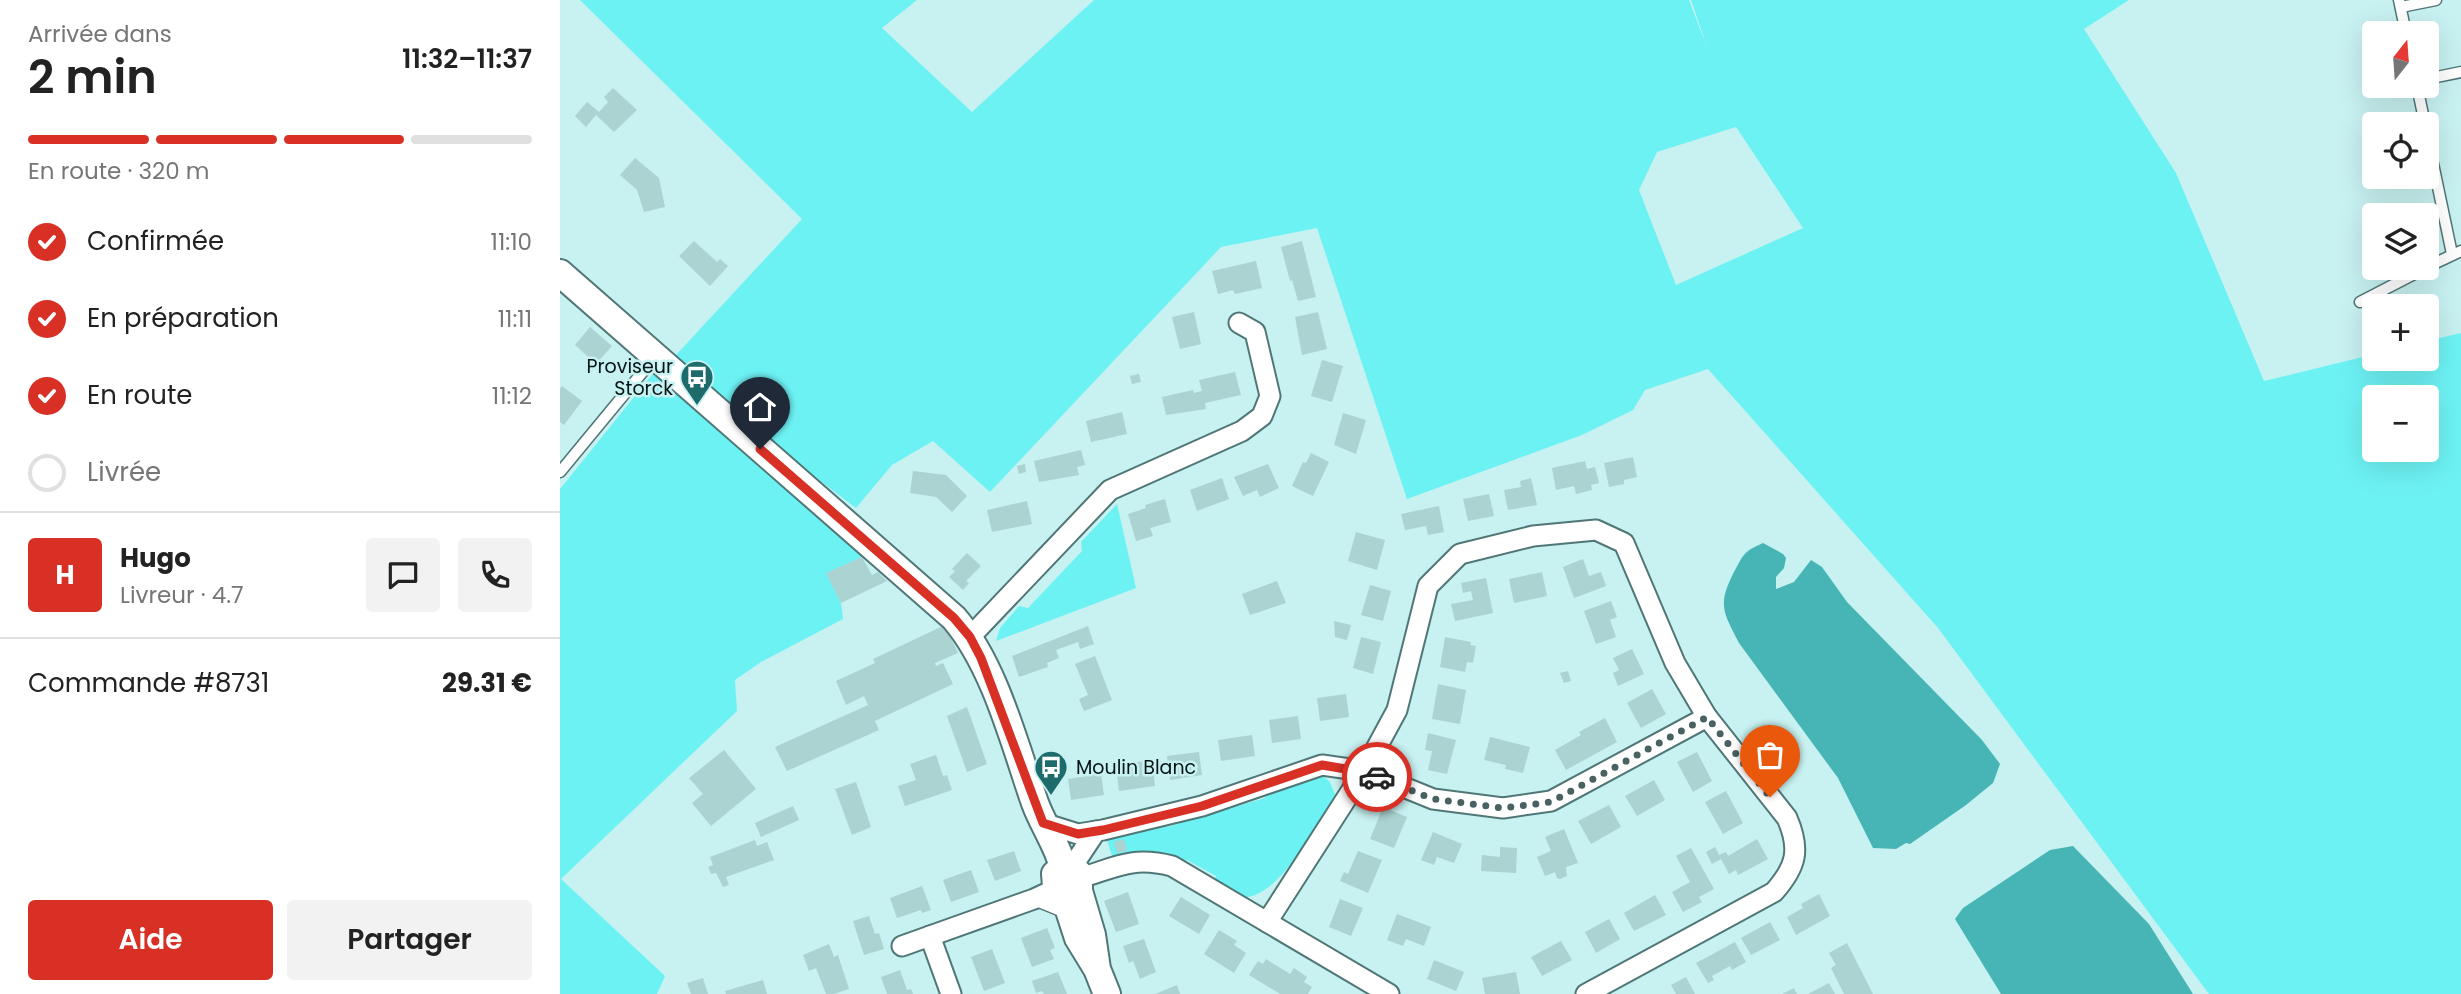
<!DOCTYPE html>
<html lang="fr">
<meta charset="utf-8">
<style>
:root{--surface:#fff;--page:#f2f2f2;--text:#222;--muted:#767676;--line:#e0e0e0;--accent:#d93025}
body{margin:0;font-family:Poppins,sans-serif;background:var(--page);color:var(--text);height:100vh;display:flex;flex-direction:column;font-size:26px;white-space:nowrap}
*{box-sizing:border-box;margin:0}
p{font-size:23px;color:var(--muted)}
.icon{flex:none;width:38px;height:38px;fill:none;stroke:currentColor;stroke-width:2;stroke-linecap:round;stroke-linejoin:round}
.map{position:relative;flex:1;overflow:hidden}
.panel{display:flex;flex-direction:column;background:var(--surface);width:560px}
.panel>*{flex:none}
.needle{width:46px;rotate:17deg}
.controls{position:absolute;left:1802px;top:21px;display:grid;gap:14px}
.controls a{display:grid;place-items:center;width:77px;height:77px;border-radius:7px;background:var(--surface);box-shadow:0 7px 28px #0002;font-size:35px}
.pin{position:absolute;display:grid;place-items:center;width:60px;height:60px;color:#fff;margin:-72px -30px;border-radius:50% 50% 50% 0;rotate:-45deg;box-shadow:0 0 7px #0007}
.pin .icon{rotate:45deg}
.courier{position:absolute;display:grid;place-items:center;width:70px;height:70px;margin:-35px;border:5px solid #d93025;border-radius:50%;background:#fff;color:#222;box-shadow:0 2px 9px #0007}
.head em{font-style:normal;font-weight:600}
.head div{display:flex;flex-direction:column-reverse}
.head{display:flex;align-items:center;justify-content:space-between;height:119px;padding:0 28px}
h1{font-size:46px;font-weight:600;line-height:52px}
.bar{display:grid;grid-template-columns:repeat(4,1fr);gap:10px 7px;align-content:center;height:84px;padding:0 28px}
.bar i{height:9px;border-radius:5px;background:var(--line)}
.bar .active{background:var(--accent)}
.bar p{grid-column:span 4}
.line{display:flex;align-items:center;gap:18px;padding:0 28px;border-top:2px solid var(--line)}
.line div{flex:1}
.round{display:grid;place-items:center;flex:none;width:74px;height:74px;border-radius:7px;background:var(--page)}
ol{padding:0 28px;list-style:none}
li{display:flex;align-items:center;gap:21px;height:77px}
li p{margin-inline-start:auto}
li .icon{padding:7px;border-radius:50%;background:var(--accent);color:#fff;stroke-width:4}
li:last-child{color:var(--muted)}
li i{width:38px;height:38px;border:4px solid var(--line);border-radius:50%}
.cta{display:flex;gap:14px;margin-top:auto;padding:14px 28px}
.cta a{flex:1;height:80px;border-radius:7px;background:var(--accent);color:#fff;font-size:28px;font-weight:600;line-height:80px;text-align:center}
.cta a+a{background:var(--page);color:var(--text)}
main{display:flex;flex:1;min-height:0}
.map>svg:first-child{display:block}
.green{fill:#6df2f4;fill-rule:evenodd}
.water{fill:#47b4b5}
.building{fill:#aad3d2}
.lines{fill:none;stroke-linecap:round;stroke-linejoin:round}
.service-casing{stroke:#507676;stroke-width:13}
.minor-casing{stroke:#507676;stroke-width:23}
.secondary-casing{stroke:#507676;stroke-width:30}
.service{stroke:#fff;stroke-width:10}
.minor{stroke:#fff;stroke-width:19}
.secondary{stroke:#fff;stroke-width:26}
.done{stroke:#496161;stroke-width:7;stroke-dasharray:0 12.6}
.route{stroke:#d93025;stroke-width:9}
.labels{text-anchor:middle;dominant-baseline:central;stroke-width:5;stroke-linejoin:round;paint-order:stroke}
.poi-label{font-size:19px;fill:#041313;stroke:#c8f1f1;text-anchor:end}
</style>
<main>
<section class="panel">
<div class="head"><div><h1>2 min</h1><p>Arrivée dans</p></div><em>11:32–11:37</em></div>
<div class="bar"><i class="active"></i><i class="active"></i><i class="active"></i><i></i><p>En route · 320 m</p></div>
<ol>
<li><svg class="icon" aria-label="check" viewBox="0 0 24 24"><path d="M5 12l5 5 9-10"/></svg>Confirmée<p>11:10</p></li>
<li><svg class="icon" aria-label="check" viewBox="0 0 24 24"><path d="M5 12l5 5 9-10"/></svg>En préparation<p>11:11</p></li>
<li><svg class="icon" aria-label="check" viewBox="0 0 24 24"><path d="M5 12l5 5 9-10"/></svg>En route<p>11:12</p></li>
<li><i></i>Livrée</li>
</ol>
<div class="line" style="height:126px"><b class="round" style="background:var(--accent);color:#fff">H</b><div><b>Hugo</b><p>Livreur · 4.7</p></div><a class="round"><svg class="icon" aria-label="chat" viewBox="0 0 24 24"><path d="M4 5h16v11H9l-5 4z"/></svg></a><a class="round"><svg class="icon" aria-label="phone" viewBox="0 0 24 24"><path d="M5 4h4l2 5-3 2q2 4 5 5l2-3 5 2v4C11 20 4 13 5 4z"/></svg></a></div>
<div class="line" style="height:91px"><div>Commande #8731</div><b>29.31 €</b></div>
<div class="cta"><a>Aide</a><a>Partager</a></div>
</section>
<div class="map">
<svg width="1901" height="994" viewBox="0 0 1901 994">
<rect width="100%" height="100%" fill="#c8f1f1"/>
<g class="green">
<path d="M20,0H357L322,28L412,112L534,0H1129L1147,47L1131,0H1569L1524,29L1616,173L1704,381L1815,354V359H1867V341L1901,333V994H1649L1378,628L1148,369L1085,390L1073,410L1022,435L847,499L757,228L661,247L430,492L373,441L332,465L296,508C233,461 172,411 115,356L242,219ZM1176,127L1243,228L1116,285L1079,190L1097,152ZM1815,397H1867V450H1815Z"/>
<polygon points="95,371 303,553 302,557 267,573 281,603 283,619 201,662 175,680 177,711 1,879 105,976 97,994 0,994 0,489"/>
<polygon points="557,504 576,588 436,641 440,628 459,606 468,608 522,551 521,542"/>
<path d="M761,774L770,782L776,797C756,824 717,905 677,897C670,895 661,886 654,882L656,876L627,860L623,864L591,852L553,859L546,837L606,822L607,827L705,798L704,792Z"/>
</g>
<g class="water">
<path d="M1203,543L1223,554L1226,558L1224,568L1216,577V589L1234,582L1251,560L1262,567L1287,602L1422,740L1440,764L1433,783L1406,805L1350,844L1346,843L1336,849L1313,848L1278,778L1179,643C1164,613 1157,606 1173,574C1183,556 1182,552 1203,543Z"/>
<polygon points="1513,846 1589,924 1633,994 1441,994 1395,919 1403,908 1490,850"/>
</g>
<g class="building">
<polygon points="53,88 77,110 54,132 36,115 26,127 15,116 27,102 39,112 48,102 44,97"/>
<polygon points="75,158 99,178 105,207 84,212 77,190 60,175"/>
<polygon points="134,241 157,262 160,259 168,266 150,286 119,256"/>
<polygon points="742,241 756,297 738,301 732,280 730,281 721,247"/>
<polygon points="696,261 702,288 675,294 673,290 658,294 652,271"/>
<polygon points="634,312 641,344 620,349 612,317"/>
<polygon points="758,312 767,349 742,355 735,317"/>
<polygon points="30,327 52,346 36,364 15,345"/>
<polygon points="762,360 783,366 772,402 751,396"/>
<polygon points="675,372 681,395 645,403 646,409 606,415 602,397 633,390 634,393 642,391 639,380"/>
<polygon points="579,374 581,382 572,384 570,376"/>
<polygon points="2,386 22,401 4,425 0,422 0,389"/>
<polygon points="562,412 567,434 531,442 526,421"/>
<polygon points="783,413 806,420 796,454 774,445"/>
<polygon points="521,450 525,465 517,467 519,475 479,482 474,461"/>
<polygon points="751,453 769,462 753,496 732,486 743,462 746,463"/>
<polygon points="1073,457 1077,477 1064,480 1064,484 1049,487 1044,463"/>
<polygon points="1025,461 1027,469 1035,467 1039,483 1031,485 1032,490 1016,494 1014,486 996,490 992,468"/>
<polygon points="465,464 466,472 459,474 457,466"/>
<polygon points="708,464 719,488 700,497 697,490 683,496 674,477"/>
<polygon points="353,471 386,475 407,496 392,512 376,497 350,493"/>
<polygon points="662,478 669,499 637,511 630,490"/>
<polygon points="971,478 977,505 948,510 944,490 961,487 960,481"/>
<polygon points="929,494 934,516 908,521 903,499"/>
<polygon points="605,499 611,522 590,528 593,536 576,541 568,514 586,508 585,505"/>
<polygon points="467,501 472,524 432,532 427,510"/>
<polygon points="879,506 884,532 868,535 866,526 845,530 841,514"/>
<polygon points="796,532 825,540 817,570 788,561"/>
<polygon points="407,553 421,566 406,581 409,583 403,590 389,577 395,571 392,569"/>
<polygon points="302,557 312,575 318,572 327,581 281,603 266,573"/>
<polygon points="1023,559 1029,576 1041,572 1046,586 1014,598 1003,567"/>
<polygon points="982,572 987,596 954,603 949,579"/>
<polygon points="926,578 933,613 895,621 891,604 913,600 911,591 903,593 901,583"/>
<polygon points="717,581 726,603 690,615 682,594"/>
<polygon points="810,585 831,591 823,621 801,615"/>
<polygon points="1051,601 1057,617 1050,620 1056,637 1036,644 1024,611"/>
<polygon points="774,621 791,625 787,640 775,637"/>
<polygon points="385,625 398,653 375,663 376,666 383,663 393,684 315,721 319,730 227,771 215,747 308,705 304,696 286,705 276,681 315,663 313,659"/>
<polygon points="528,626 534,644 520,649 518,642 496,650 499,658 487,663 488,667 459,677 452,656"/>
<polygon points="801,637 821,642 813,674 793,668"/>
<polygon points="885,637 911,642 910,645 916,646 913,663 907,662 905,672 880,667"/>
<polygon points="1072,649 1084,674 1058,686 1053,673 1059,670 1053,658"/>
<polygon points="535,656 552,700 524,711 519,699 528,695 515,664"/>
<polygon points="1008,671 1011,681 1004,683 1000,673"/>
<polygon points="878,684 906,690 900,724 872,719"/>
<polygon points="1092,689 1106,714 1081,728 1067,703"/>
<polygon points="786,694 789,717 760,721 757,698"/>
<polygon points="407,707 427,764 407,772 387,716"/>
<polygon points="738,716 741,739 712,743 709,720"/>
<polygon points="1045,718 1057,742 1006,770 995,750 1021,735 1019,732"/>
<polygon points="868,733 896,740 887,774 868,770 872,751 865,750"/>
<polygon points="692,735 695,756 661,761 658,740"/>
<polygon points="930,737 970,747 963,773 945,769 946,765 924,760"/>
<polygon points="164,750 196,789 151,826 132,803 143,794 129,778"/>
<polygon points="639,752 642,775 610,780 607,756"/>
<polygon points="1137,752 1152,781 1133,792 1117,762"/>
<polygon points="376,755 383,776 387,775 392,790 345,806 338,786 356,780 350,764"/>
<polygon points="592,760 595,786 559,791 556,765"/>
<polygon points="541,774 544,795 511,800 508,779"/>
<polygon points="1094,780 1105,800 1077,816 1065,796"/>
<polygon points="296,782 311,827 292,835 275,789"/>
<polygon points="1166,791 1183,823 1163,834 1145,802"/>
<polygon points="1049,805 1061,827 1031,844 1018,821"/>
<polygon points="233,806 239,820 201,837 195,823"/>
<polygon points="823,807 847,817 834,848 810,839"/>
<polygon points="1004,829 1018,863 1006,867 1007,876 1000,879 997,878 995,872 985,876 977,857 991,851 985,837"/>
<polygon points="873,832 902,844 894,863 877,857 874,865 861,860"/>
<polygon points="564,839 567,851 557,853 554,842"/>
<polygon points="1197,839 1208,859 1178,875 1176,870 1169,874 1161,859 1152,864 1146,852 1155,847 1159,855 1166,852 1168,856"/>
<polygon points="195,840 197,846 207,842 214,860 166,877 169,885 163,887 156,873 151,874 148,867 153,865 150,857"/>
<polygon points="940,847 957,848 956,873 921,871 922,855 940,857"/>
<polygon points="1131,848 1154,889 1139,897 1142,902 1123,912 1112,892 1130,882 1116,856"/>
<polygon points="454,851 461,871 435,881 427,860"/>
<polygon points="798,851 822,860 808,893 780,881 784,872 788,874"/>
<polygon points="411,870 419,892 391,902 383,880"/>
<polygon points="362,886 371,910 362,913 361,910 337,918 330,898"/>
<polygon points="568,892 579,924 556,932 544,901"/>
<polygon points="1259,894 1270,916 1236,935 1227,917 1243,908 1241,904"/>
<polygon points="1095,895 1106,915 1074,931 1064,913"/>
<polygon points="621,897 650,915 639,934 609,916"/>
<polygon points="780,899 803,908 791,936 769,927"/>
<polygon points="837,914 871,927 864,946 846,939 843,946 827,940"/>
<polygon points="309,916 315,934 319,933 324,949 304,955 293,921"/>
<polygon points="1049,919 1060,939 1036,953 1025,932"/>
<polygon points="1210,922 1220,940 1191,955 1181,938"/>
<polygon points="487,928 495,948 490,950 494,959 472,967 461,938"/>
<polygon points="659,930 677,941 674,945 686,953 674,973 644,954"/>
<polygon points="584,939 596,972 580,979 573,961 569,963 563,946"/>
<polygon points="1001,941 1012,960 982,976 971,957"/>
<polygon points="1175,942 1186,962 1172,970 1170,966 1152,976 1154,980 1148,983 1136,963"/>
<polygon points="1287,943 1313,994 1284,994 1271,968 1276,965 1269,953"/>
<polygon points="269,944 274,957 278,955 289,989 274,994 266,994 256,968 249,971 243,955"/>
<polygon points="432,949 445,983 424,991 411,957"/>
<polygon points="706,959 730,974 734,968 747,977 744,982 752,987 748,994 720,994 689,975 698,961 703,964"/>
<polygon points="874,960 904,972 896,991 867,979"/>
<polygon points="340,970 347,990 351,989 353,994 327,994 321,977"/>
<polygon points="498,972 507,994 484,994 482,991 476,993 472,981"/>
<polygon points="956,972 960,994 925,994 922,978"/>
<polygon points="1126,977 1135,994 1116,994 1111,985"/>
<polygon points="143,978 148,994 131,994 127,983"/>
<polygon points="203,980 207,994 166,994 165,991"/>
<polygon points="1269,983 1275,994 1248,994"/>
<polygon points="617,985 620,994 595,994"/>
<polygon points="1234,988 1237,994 1222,994"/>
</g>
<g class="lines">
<defs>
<g id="service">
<polyline points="1839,0 1846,33"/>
<polyline points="1841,7 1876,0"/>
<polyline points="1867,79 1901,72"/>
<polyline points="1857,86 1865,124"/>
<polyline points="1867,135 1892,254"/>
<polyline points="1867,267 1901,251"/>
<polyline points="1800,302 1866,268"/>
<polyline points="0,472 95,357"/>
<polyline points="474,900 506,913"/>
</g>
<g id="minor">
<polyline points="410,637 550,490 682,431 702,416 710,396 695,332 679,323"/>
<polyline points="483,823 518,834 543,830 642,806 762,765 804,771 873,799 943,808 991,801 1147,717"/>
<polyline points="512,867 536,831"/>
<path d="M520,878C557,867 572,856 612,866L829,994"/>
<path d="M707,922L804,771L837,710L868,586L900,554L973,536L1036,530L1064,543L1115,663L1147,717L1227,818C1241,850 1236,867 1214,892L1026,994"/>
<polyline points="370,936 391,994"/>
<polyline points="342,946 474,899 489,892 496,886"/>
</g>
<g id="secondary">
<path d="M0,273L394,618C435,666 454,743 475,803C483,825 497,844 503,867"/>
<polyline points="537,969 532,935 519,891 519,874 512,867 503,867 495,874 496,886 506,901 518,938 537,969 547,994"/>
</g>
</defs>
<use href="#service" class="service-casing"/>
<use href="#minor" class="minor-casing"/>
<use href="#secondary" class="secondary-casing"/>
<use href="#service" class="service"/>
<use href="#minor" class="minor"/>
<use href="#secondary" class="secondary"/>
</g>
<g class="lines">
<polyline class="done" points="817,777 873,799 943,808 991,802 1147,717 1210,797"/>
<polyline class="route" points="200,449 394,618 410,637 421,658 483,823 518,834 543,830 642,806 762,765 804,772 817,777"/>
</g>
<defs>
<symbol id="bus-pin" viewBox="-11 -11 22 30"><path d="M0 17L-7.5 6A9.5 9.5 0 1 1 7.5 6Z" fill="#1e6b6c" stroke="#c8f1f1"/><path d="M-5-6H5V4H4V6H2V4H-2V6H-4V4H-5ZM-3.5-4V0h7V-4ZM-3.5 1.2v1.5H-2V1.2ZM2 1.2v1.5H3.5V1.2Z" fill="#fff"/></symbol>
</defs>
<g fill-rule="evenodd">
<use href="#bus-pin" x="118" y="358" width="38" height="52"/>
<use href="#bus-pin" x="472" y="748" width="38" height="52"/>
</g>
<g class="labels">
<g class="poi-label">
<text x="113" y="366">Proviseur<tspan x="113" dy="22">Storck</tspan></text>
<text x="516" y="767" text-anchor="start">Moulin Blanc</text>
</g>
</g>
</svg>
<div class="controls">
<a><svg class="needle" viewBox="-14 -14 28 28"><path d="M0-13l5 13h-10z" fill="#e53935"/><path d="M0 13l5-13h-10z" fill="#767676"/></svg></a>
<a><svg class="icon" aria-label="locate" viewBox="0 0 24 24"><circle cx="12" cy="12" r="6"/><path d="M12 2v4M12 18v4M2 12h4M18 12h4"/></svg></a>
<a><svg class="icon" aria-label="layers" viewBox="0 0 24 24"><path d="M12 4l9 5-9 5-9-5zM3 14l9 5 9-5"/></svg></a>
<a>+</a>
<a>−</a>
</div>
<div class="pin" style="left:1210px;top:797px;background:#ea580c"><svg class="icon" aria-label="bag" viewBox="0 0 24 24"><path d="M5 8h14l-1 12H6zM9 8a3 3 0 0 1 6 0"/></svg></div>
<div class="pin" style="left:200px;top:449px;background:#1f2937"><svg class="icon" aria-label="home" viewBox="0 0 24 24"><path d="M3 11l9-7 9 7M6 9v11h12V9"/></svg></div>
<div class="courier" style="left:817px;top:777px"><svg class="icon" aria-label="car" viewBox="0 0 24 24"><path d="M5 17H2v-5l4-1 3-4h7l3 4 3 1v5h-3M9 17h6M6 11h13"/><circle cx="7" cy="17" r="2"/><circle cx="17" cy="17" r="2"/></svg></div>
</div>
</main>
